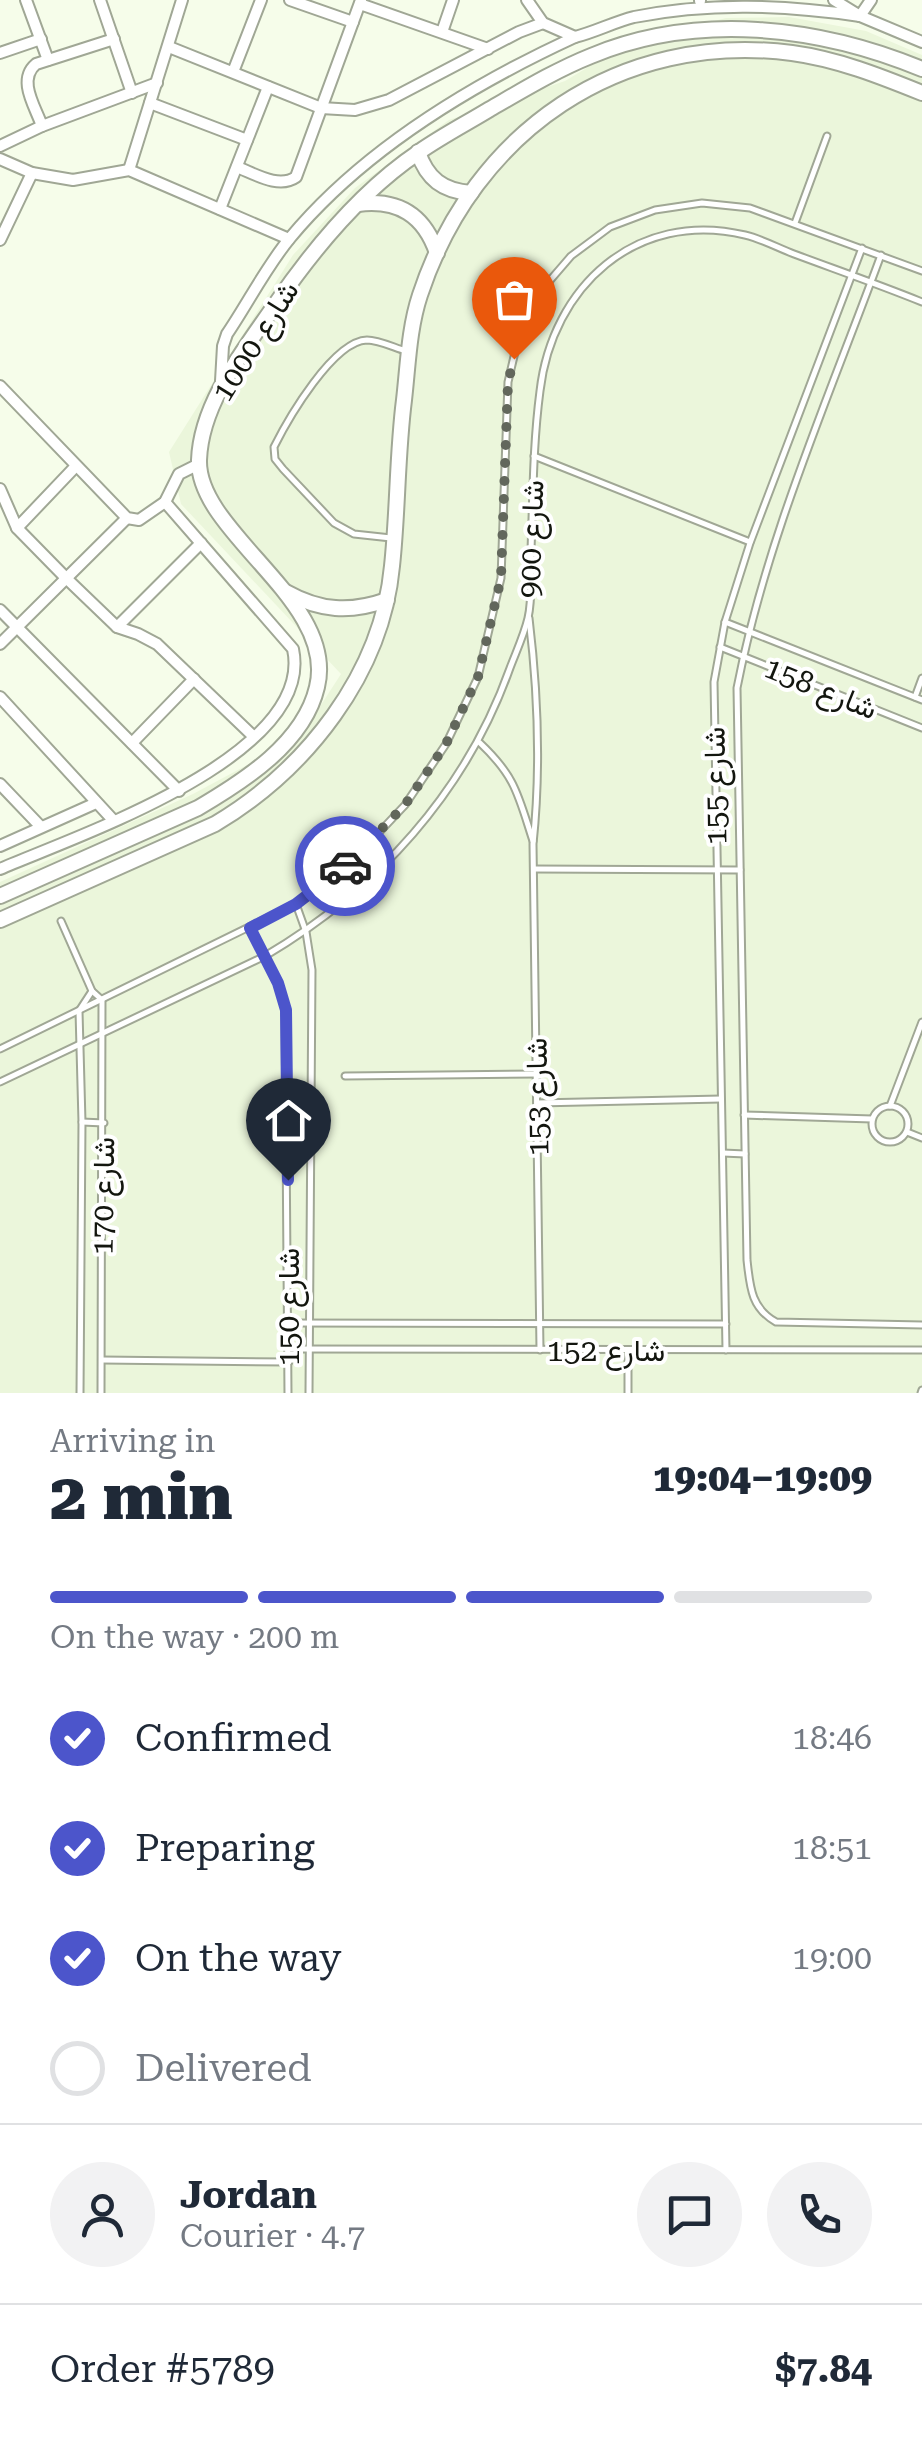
<!DOCTYPE html>
<meta charset="utf-8">
<style>
:root{--surface:#fff;--page:#f2f2f3;--text:#1f2937;--muted:#747a83;--line:#e0e1e3;--accent:#4c55cb}
body{margin:0;font-family:"Roboto Serif",Vazirmatn,serif;background:var(--page);color:var(--text);height:100vh;display:flex;flex-direction:column;font-size:38px;white-space:nowrap}
*{box-sizing:border-box;margin:0}
p{font-size:32px;color:var(--muted)}
.icon{flex:none;width:55px;height:55px;fill:none;stroke:currentColor;stroke-width:2;stroke-linecap:round;stroke-linejoin:round}
.map{position:relative;height:1393px;overflow:hidden}
.drawer{display:flex;flex-direction:column;background:var(--surface);flex:1}
.drawer>*{flex:none}
.pin{position:absolute;display:grid;place-items:center;width:85px;height:85px;color:#fff;margin:-102px -42px;border-radius:50% 50% 50% 0;rotate:-45deg;box-shadow:0 0 10px #0007}
.pin .icon{rotate:45deg}
.courier{position:absolute;display:grid;place-items:center;width:100px;height:100px;margin:-50px;border:8px solid #4c55cb;border-radius:50%;background:#fff;color:#222;box-shadow:0 2px 12px #0007}
.summary em{font-style:normal;font-weight:800}
.summary div{display:flex;flex-direction:column-reverse}
.summary{display:flex;align-items:center;justify-content:space-between;height:170px;padding:0 50px}
h1{font-size:65px;font-weight:800;line-height:75px}
.bar{display:grid;grid-template-columns:repeat(4,1fr);gap:15px 10px;align-content:center;height:120px;padding:0 50px}
.bar i{height:12px;border-radius:8px;background:var(--line)}
.bar .current{background:var(--accent)}
.bar p{grid-column:span 4}
.line{display:flex;align-items:center;gap:25px;padding:0 50px;border-top:2px solid var(--line)}
.line div{flex:1}
.round{display:grid;place-items:center;flex:none;width:105px;height:105px;border-radius:52px;background:var(--page)}
ol{padding:0 50px;list-style:none}
li{display:flex;align-items:center;gap:30px;height:110px}
li p{margin-inline-start:auto}
li .icon{padding:10px;border-radius:50%;background:var(--accent);color:#fff;stroke-width:4}
li:last-child{color:var(--muted)}
li i{width:55px;height:55px;border:5px solid var(--line);border-radius:50%}
.map>svg:first-child{display:block}
.built{fill:#ebf6db}
.lines{fill:none;stroke-linecap:round;stroke-linejoin:round}
.lane-casing{stroke:#a0a795;stroke-width:9}
.street-casing{stroke:#a0a795;stroke-width:14}
.secondary-casing{stroke:#a0a795;stroke-width:18}
.lane{stroke:#fff;stroke-width:5}
.street{stroke:#fff;stroke-width:10}
.secondary{stroke:#fff;stroke-width:14}
.done{stroke:#62675c;stroke-width:10;stroke-dasharray:0 18}
.route{stroke:#4c55cb;stroke-width:12}
.labels{text-anchor:middle;dominant-baseline:central;stroke-width:8;stroke-linejoin:round;paint-order:stroke}
.street-label{font-size:30px;fill:#13160f;stroke:#fff}
</style>
<div class="map">
<svg width="922" height="1393" viewBox="0 0 922 1393">
<rect width="100%" height="100%" fill="#f6fdea"/>
<polygon class="built" points="789,17 866,31 922,55 922,1393 0,1393 0,882 193,794 264,756 319,708 341,674 181,504 169,452 293,255 355,188 449,120 565,81 628,43 726,18"/>
<g class="lines">
<defs>
<g id="lane">
<polyline points="795,223 827,136"/>
<path d="M881,255C829,397 766,539 737,688L747,1260C750,1287 751,1308 776,1322L922,1325"/>
<polyline points="534,456 750,542"/>
<path d="M391,538L354,534L334,523L283,469L275,459L274,447C288,419 333,341 367,340C379,340 395,348 406,351"/>
<path d="M529,618C538,693 541,769 533,844L540,1350"/>
<polyline points="725,622 922,700"/>
<polyline points="720,647 922,728"/>
<polyline points="915,697 922,678"/>
<path d="M480,743C516,777 518,795 533,841"/>
<polyline points="534,869 740,870"/>
<polyline points="296,904 306,932 312,970 309,1393"/>
<polyline points="61,921 92,991 102,1000 101,1393"/>
<polyline points="250,928 278,983 285,1010 288,1393"/>
<polyline points="0,1049 296,904 354,859 405,805 446,744 478,677 501,578 508,382 519,335 540,292 571,256 610,227 655,210 702,203 750,208 922,271"/>
<polyline points="345,1076 537,1074"/>
<path d="M0,1082L265,956C377,890 466,792 510,668C516,652 524,635 528,618C533,597 530,572 531,550C533,497 533,444 540,391C552,287 636,209 745,235C762,239 778,248 794,254C837,270 880,285 922,302"/>
<polyline points="537,1103 721,1099"/>
<polyline points="890,1106 922,1022"/>
<circle cx="890" cy="1124" r="18"/>
<polyline points="744,1115 872,1119"/>
<polyline points="82,1122 104,1123"/>
<polyline points="907,1132 922,1138"/>
<polyline points="723,1153 745,1154"/>
<polyline points="289,1323 726,1324"/>
<polyline points="289,1349 922,1350"/>
<polyline points="726,1350 714,682 725,622 750,543 862,248"/>
<polyline points="102,1360 289,1362"/>
<polyline points="80,1393 82,1122 79,1011 92,991"/>
<polyline points="628,1393 628,1350"/>
<polyline points="921,1393 922,1390"/>
</g>
<g id="street">
<polyline points="26,0 48,60"/>
<polyline points="100,0 132,93"/>
<polyline points="290,0 353,22"/>
<path d="M527,0L543,23L575,37C595,32 614,22 634,17C710,2 784,5 860,16"/>
<polyline points="834,0 860,16 922,42"/>
<polyline points="700,1 700,0"/>
<polyline points="360,4 488,49"/>
<polyline points="860,16 871,0"/>
<polyline points="442,32 453,0"/>
<polyline points="169,47 321,108 355,110 389,100 519,32 543,23"/>
<polyline points="0,53 41,39"/>
<polyline points="233,72 261,0"/>
<polyline points="150,103 247,140"/>
<path d="M42,126C35,106 17,80 36,64L114,39"/>
<polyline points="0,146 42,126 157,83"/>
<polyline points="0,159 32,173 73,180 129,170 289,239"/>
<path d="M237,167C255,174 279,189 296,177L361,0"/>
<polyline points="129,170 182,0"/>
<polyline points="220,209 268,87"/>
<polyline points="0,240 32,173"/>
<path d="M221,381L223,346L227,334C248,303 266,267 290,238C364,149 471,85 575,37"/>
<polyline points="0,386 127,518 139,520 165,502 179,474 199,464"/>
<polyline points="0,489 17,528 66,578 117,627 138,634 157,644 253,736"/>
<polyline points="17,528 76,466"/>
<polyline points="0,610 179,791"/>
<polyline points="117,627 201,543"/>
<polyline points="0,644 127,518"/>
<polyline points="0,697 113,820"/>
<polyline points="132,743 194,679"/>
<polyline points="0,784 41,827"/>
<polyline points="0,846 96,803"/>
<path d="M0,869C76,836 316,756 293,649L165,502"/>
</g>
<g id="secondary">
<path d="M418,152C427,179 443,191 471,193"/>
<path d="M358,204C398,199 424,215 437,253"/>
<path d="M286,592C320,611 350,613 387,600"/>
<path d="M0,896L198,808C244,781 304,743 317,687C338,601 197,533 199,460C201,403 244,350 275,305C314,248 361,191 419,152C442,136 467,123 490,109C523,90 556,70 591,56C697,12 818,26 922,69"/>
<path d="M0,920L215,824C306,770 382,674 392,566C398,510 397,455 404,400C408,365 409,328 420,295C474,131 620,31 792,53C837,59 880,76 922,93"/>
</g>
</defs>
<use href="#lane" class="lane-casing"/>
<use href="#street" class="street-casing"/>
<use href="#secondary" class="secondary-casing"/>
<use href="#lane" class="lane"/>
<use href="#street" class="street"/>
<use href="#secondary" class="secondary"/>
</g>
<g class="lines">
<polyline class="done" points="345,866 405,805 446,744 478,677 501,578 508,382 514,359"/>
<polyline class="route" points="288,1180 286,1010 278,983 250,928 296,904 345,866"/>
</g>
<g class="labels">
<g class="street-label">
<text transform="translate(255 341) rotate(-58)">شارع 1000</text>
<text transform="translate(531 539) rotate(-88)">شارع 900</text>
<text transform="translate(821 688) rotate(22)">شارع 158</text>
<text transform="translate(715 786) rotate(-91)">شارع 155</text>
<text transform="translate(537 1097) rotate(-91)">شارع 153</text>
<text transform="translate(103 1196) rotate(-89)">شارع 170</text>
<text transform="translate(288 1307) rotate(-90)">شارع 150</text>
<text x="606" y="1350">شارع 152</text>
</g>
</g>
</svg>
<div class="pin" style="left:514px;top:359px;background:#ea580c"><svg class="icon" aria-label="bag" viewBox="0 0 24 24"><path d="M5 8h14l-1 12H6zM9 8a3 3 0 0 1 6 0"/></svg></div>
<div class="pin" style="left:288px;top:1180px;background:#1f2937"><svg class="icon" aria-label="home" viewBox="0 0 24 24"><path d="M3 11l9-7 9 7M6 9v11h12V9"/></svg></div>
<div class="courier" style="left:345px;top:866px"><svg class="icon" aria-label="car" viewBox="0 0 24 24"><path d="M5 17H2v-5l4-1 3-4h7l3 4 3 1v5h-3M9 17h6M6 11h13"/><circle cx="7" cy="17" r="2"/><circle cx="17" cy="17" r="2"/></svg></div>
</div>
<section class="drawer">
<div class="summary"><div><h1>2 min</h1><p>Arriving in</p></div><em>19:04–19:09</em></div>
<div class="bar"><i class="current"></i><i class="current"></i><i class="current"></i><i></i><p>On the way · 200 m</p></div>
<ol>
<li><svg class="icon" aria-label="check" viewBox="0 0 24 24"><path d="M5 12l5 5 9-10"/></svg>Confirmed<p>18:46</p></li>
<li><svg class="icon" aria-label="check" viewBox="0 0 24 24"><path d="M5 12l5 5 9-10"/></svg>Preparing<p>18:51</p></li>
<li><svg class="icon" aria-label="check" viewBox="0 0 24 24"><path d="M5 12l5 5 9-10"/></svg>On the way<p>19:00</p></li>
<li><i></i>Delivered</li>
</ol>
<div class="line" style="height:180px"><a class="round"><svg class="icon" aria-label="person" viewBox="0 0 24 24"><circle cx="12" cy="8" r="4"/><path d="M4 21q1-7 8-7t8 7"/></svg></a><div><b>Jordan</b><p>Courier · 4.7</p></div><a class="round"><svg class="icon" aria-label="chat" viewBox="0 0 24 24"><path d="M4 5h16v11H9l-5 4z"/></svg></a><a class="round"><svg class="icon" aria-label="phone" viewBox="0 0 24 24"><path d="M5 4h4l2 5-3 2q2 4 5 5l2-3 5 2v4C11 20 4 13 5 4z"/></svg></a></div>
<div class="line" style="height:130px"><div>Order #5789</div><b>$7.84</b></div>
</section>
